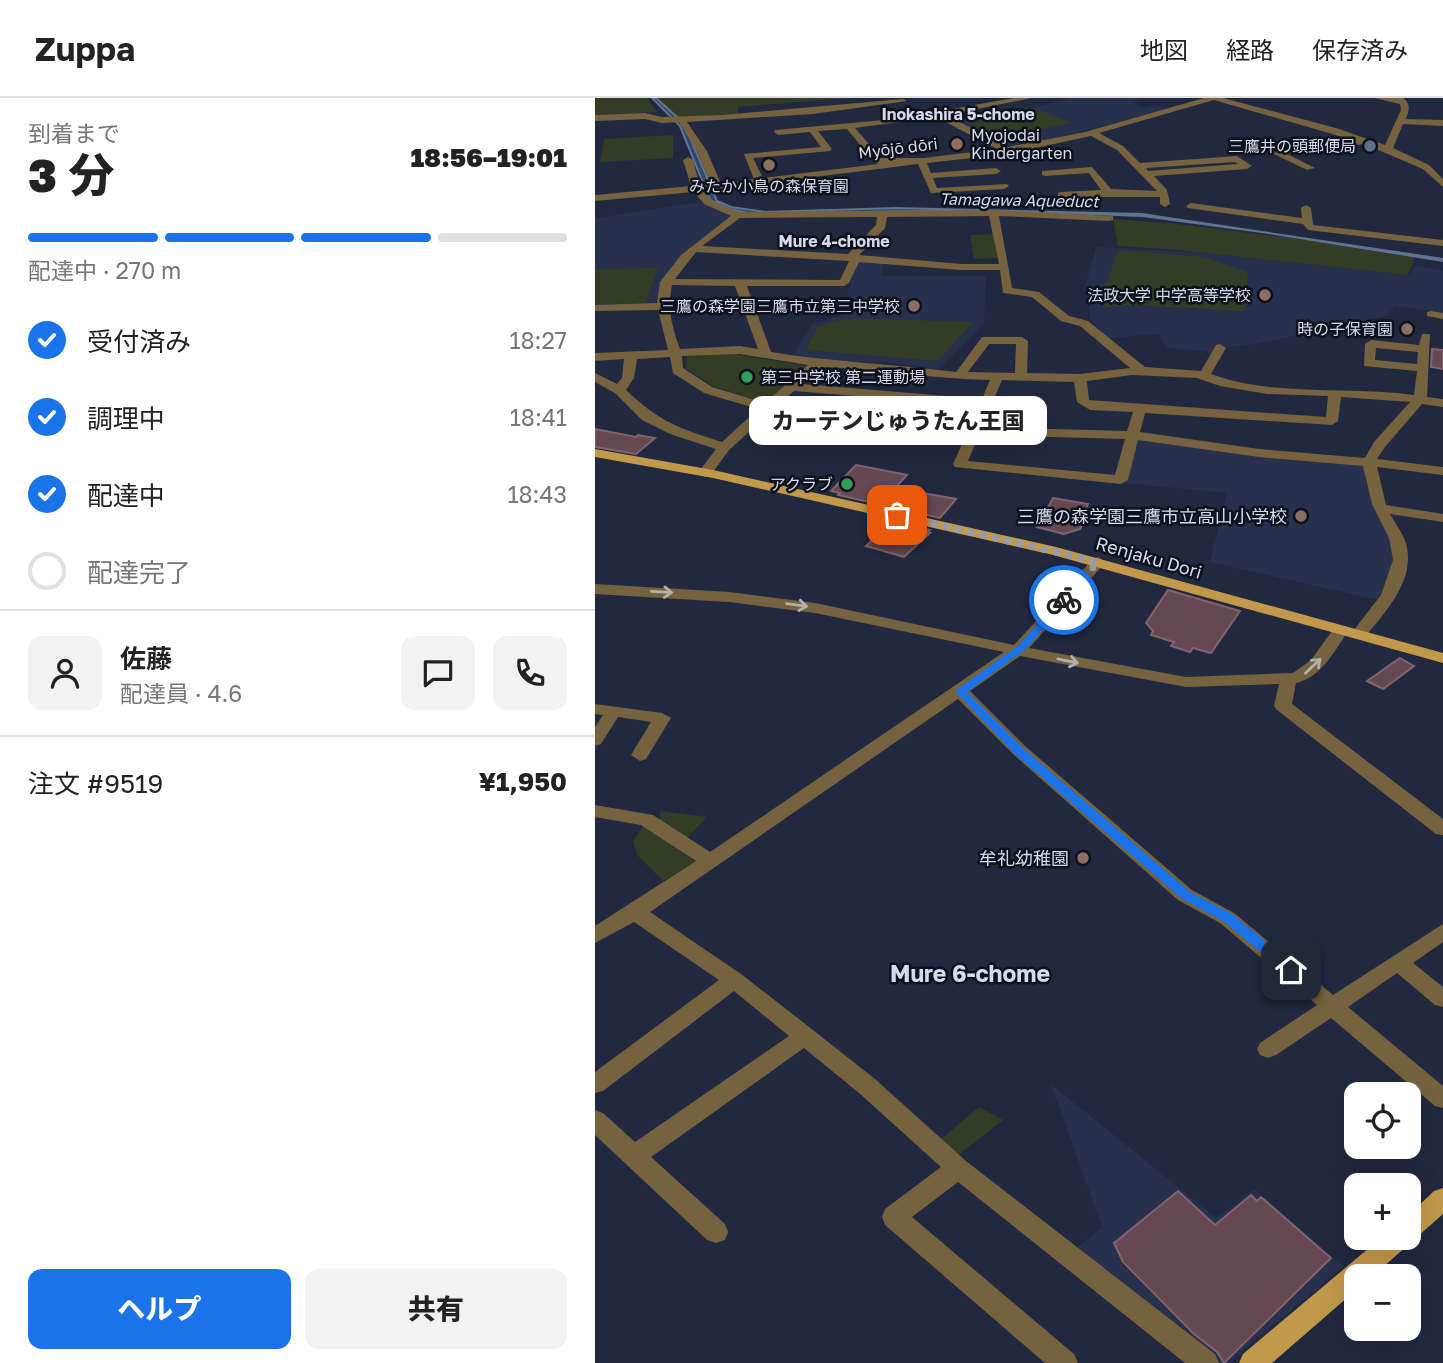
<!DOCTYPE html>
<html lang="ja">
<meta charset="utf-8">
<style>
:root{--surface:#fff;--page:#f2f2f2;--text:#222;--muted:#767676;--line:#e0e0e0;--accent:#1a73e8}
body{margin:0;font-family:"Golos Text","Noto Sans JP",sans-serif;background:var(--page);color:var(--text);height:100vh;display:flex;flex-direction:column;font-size:26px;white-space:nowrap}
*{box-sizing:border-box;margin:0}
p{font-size:23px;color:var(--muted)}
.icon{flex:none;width:38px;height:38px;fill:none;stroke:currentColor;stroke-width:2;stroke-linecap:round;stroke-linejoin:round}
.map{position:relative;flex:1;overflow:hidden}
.drawer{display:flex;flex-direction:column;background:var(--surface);width:595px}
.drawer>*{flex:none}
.controls{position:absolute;left:749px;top:984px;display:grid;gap:14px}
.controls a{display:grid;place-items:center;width:77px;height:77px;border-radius:14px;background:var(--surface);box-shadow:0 7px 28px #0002;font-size:35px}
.pin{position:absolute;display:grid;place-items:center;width:60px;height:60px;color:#fff;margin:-30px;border-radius:14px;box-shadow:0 4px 10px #0006}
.courier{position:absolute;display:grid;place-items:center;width:70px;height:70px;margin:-35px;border:5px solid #1a73e8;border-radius:50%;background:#fff;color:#222;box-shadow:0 2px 9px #0007}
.bubble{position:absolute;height:49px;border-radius:14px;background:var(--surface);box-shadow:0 7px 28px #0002;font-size:23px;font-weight:800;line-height:49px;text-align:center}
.headline em{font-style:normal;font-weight:800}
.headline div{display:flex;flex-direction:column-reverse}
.headline{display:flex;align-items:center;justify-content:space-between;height:119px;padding:0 28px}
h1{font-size:46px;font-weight:800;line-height:52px}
.bar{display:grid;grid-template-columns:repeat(4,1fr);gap:10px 7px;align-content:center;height:84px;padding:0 28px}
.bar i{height:9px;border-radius:5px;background:var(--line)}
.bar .selected{background:var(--accent)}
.bar p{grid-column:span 4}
.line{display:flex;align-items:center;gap:18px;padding:0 28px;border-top:2px solid var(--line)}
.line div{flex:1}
.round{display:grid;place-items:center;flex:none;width:74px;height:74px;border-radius:14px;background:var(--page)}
ol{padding:0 28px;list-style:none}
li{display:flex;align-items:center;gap:21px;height:77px}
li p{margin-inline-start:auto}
li .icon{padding:7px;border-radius:50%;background:var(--accent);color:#fff;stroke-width:4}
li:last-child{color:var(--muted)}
li i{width:38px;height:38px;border:4px solid var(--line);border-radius:50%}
.primary-button{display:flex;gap:14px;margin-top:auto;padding:14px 28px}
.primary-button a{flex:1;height:80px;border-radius:14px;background:var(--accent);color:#fff;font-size:28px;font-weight:800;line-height:80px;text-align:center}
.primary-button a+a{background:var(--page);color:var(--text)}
header{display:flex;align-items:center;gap:42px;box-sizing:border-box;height:98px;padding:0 35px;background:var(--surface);border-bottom:2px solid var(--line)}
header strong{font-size:33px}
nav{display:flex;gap:38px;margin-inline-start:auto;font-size:24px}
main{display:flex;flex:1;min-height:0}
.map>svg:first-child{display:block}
.built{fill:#27304d}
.green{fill:#333c24}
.water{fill:#2f486c;stroke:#607492;stroke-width:2}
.building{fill:#664853;stroke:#82636e;stroke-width:2}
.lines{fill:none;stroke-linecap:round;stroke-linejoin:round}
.minor{fill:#76623e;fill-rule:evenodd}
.major{fill:#c2994a;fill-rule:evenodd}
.oneway{stroke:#b3b0ad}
.route{fill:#1a73e8}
.done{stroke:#959cae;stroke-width:7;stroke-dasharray:0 12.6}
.education-dot{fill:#8d6e63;stroke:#0e121c;stroke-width:2.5}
.service-dot{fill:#5c6f8a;stroke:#0e121c;stroke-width:2.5}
.leisure-dot{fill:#2e9e5b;stroke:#0e121c;stroke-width:2.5}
.labels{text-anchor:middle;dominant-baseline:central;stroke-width:5;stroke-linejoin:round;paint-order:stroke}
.far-neighbourhood-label{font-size:16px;font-weight:bold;fill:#d4dae9;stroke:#0e121c}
.far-poi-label{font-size:16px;fill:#d4dae9;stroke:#0e121c;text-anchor:end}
.far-street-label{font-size:16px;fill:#d4dae9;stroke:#0e121c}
.far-water-label{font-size:16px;font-style:italic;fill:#cadbf4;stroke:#0e121c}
.poi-label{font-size:18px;fill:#d4dae9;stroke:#0e121c;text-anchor:end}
.street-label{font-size:18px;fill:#d4dae9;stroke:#0e121c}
.near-neighbourhood-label{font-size:23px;font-weight:bold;fill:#d4dae9;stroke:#0e121c}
</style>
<header>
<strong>Zuppa</strong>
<nav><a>地図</a><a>経路</a><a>保存済み</a></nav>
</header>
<main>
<section class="drawer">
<div class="headline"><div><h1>3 分</h1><p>到着まで</p></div><em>18:56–19:01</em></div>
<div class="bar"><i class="selected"></i><i class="selected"></i><i class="selected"></i><i></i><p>配達中 · 270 m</p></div>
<ol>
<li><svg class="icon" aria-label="check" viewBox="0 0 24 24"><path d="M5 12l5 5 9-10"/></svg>受付済み<p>18:27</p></li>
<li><svg class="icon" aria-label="check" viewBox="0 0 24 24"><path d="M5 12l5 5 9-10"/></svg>調理中<p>18:41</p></li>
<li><svg class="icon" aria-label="check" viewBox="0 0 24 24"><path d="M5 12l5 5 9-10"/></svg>配達中<p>18:43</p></li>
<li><i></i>配達完了</li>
</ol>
<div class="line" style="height:126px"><a class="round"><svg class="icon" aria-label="person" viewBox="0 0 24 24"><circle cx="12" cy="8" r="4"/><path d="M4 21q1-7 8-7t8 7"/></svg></a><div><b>佐藤</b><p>配達員 · 4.6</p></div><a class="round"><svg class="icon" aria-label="chat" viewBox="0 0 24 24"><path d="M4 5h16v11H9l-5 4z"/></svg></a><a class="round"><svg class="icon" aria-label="phone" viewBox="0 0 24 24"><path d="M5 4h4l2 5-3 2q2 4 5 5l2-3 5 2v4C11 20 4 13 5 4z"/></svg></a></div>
<div class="line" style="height:91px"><div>注文 #9519</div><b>¥1,950</b></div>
<div class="primary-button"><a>ヘルプ</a><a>共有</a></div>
</section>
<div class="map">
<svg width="848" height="1265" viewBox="0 0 848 1265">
<rect width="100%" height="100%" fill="#212940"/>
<g class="built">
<polygon points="476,0 545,0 537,5 549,10 561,7 574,11 415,51 356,21 397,13 407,18"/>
<polygon points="106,104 137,117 66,184 61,206 0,208 0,120"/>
<polygon points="501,149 602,154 815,177 820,167 848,173 848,215 800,208 791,218 661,246 619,250 617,254 572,250 563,236 513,240 495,221 491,186"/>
<polygon points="262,163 288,165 286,178 391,178 389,225 344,271 288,264 231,263 199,256 217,226 246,218"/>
<polygon points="545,341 771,368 802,455 796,480 783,502 615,464 632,395 530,385 541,343"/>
<polygon points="456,986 621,1120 659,1091 748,1169 633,1265 620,1265 480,1151 507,1129"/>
</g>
<g class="green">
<polygon points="0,0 52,0 62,14 0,17"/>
<polygon points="62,0 254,0 143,9 143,17 79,21"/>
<polygon points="447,13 477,25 403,41 375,26"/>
<polygon points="78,37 78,60 5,64 9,41"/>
<polygon points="518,121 575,125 727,144 820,160 813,177 583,152 523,148"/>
<polygon points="402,136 407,160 379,161 375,137"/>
<polygon points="523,152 608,159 653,174 650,213 537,207 509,209 509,185 512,185"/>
<polygon points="63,170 51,205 0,206 0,171"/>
<polygon points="251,220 379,224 342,263 211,252 223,228"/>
<polygon points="139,256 212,268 170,305 118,288 91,270 92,258"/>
<polygon points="66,713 112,719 92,740 63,724"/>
<polygon points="50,726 100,764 68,783 42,757 38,743"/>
<polygon points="384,1009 408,1022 362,1058 344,1043"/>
</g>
<polygon class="water" points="57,0 61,0 83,20 93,35 122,103 136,109 170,114 301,110 547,116 848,161 848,163 674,135 548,118 385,112 158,116 134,111 115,102 85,28"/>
<g class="building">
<polygon points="837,251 848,252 848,271 836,269"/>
<polygon points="0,331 41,339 43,337 60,340 41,356 0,349"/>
<polygon points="261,367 312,377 300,390 361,401 345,420 243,397 245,395 236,393"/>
<polygon points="458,400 493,406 490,415 494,416 485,431 469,436 442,429"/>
<polygon points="293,422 335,432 332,435 335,435 309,459 271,448 287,433 283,431"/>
<polygon points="573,492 645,513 616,555 598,550 595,554 576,548 579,544 556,537 558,533 551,525"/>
<polygon points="805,560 819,568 788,591 772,583"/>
<polygon points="583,1093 620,1127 656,1097 662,1103 666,1099 736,1160 629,1265 622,1254 599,1236 528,1164 519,1145"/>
</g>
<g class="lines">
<g class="minor">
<path d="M419,0H437L351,17L413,49L490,34L609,0H628L741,30L790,47L806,12L805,6L779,0H808C816,6 814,12 811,21L848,22V28L808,26L798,50L834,67L848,81V89L828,71L769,46L692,56L720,70L712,72L677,55L758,42L619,2L504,35L528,48L545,65L642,58L657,68L652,71L559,78L572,92L575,106L570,109L565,106V99H463V95L466,94L506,92L494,75L450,78L447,77V73L497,69L516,91L562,93L522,52L496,38L413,56L332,65L336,75L401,70L406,73L401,76L338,80L342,90L412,86L414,88L409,91L336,95L323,66L108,93L116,102L144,114L398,112L518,118V122L514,123L404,118L417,190L444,194L474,218L493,223L550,269L606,273L621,247L625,246L631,250L616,276C677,299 755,288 819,297L822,273L769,268L770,246L776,242L824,247L827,236H835L832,299L848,301V309L827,306L790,349L782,361L848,369V377L782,369L791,407L848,416V424L795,416C801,427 810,437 812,450C819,484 789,516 769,540H757L755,537L786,497L798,462L794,440L777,406L768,368L664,359L543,342L533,382L526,386L360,369L358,366L371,337L234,333L175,315L134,352L115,378L110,379L103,375L121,351L75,336L47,322L20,295L0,284V275L22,286L27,280L29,261L0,263V255L73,252L63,212L0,213V207L62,205L65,184L86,157L136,118L109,106L99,94L0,103V97L96,88L88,62L93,59L98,62L105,88L116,87L102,53L84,24L67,25L50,21L0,23V17L50,15L67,19L128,17L308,1L312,3L218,16L92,24L112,53L126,86L159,81L149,56L226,49L215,34L183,37L179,34L180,32L300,21ZM341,19L402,51L329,60H286L260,30ZM252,31L280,65L284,66L168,80L158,60L235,53L237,51L223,33ZM640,64L643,66L553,73L551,70ZM394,118L404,166H366L264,157L290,130L292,119ZM282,119L281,127L253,156L107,148L145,120ZM101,154L254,163L245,182L80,181ZM264,164L366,172H405L408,195L437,199L466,223L485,228L535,270L485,276L432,275L433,243L427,239H387L361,274C299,266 237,264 176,254L152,188H249L254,185ZM77,187L140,188L163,251L145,248L85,251C77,229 72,211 77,187ZM394,246H421L420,275L373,274ZM781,250L823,254L822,266L780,262ZM145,256L213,267L170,305L117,289L88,270L87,258ZM75,259L78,275L109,295L163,311L127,344C83,330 65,324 31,292L39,280L42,261ZM226,269C282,271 338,281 395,282L387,301L207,286ZM537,277L602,280L625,288L672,296L733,298L731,319L494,302L492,283ZM407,282L479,284L482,304L495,312L538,314L532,333L387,329ZM199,293L383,308L374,329L235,325L181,309ZM746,299L815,304L779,344L770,360L664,351L545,334L550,315L737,327L743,323ZM384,337L530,341L520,377L373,363Z"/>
<polygon points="596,105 707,120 706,110 711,107 716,110 718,127 848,142 848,148 713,132 708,126 593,110 591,108"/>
<polygon points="836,213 848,215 848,221 832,218 832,214"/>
<path d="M503,459L511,464L508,467L434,550L591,579L698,575L716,562L740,529H752L754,532C740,552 726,580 701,585L697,606L848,721V737L841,736L682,612L679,608L684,586L591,589L425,558L375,593L430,648L597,792L639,815L738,897L848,826V844L818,865L848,889V909L840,907L802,875L753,909L848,988V1010L840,1008L736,920L681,957L673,960L665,957L662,951L665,945L722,907L625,825L583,802L418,656L363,601L55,814L146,876L218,932L280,981L371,1063L620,1256L624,1265H590L363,1084L317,1119L479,1256L483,1265H450L290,1127L287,1119L290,1111L346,1069L264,995L209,950L56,1059L130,1126L133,1134L130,1142L121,1145L112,1142L0,1037V1012L8,1015L40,1044L194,938L139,893L8,993L0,995V974L124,882L39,824L0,845V828L101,763L46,727L0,719V707L58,717L115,754L409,554L220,515L134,504L0,496V486L134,494L220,505L419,547L498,461Z"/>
<polygon points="0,606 67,615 76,620 51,661 45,663 36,657 56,624 23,619 6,646 0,648 0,629 8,617 0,616"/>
</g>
<g class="major">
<polygon points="0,351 118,372 461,449 848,555 848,565 458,457 118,380 0,359"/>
<polygon points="848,1090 848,1116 778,1178 761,1178 761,1192 677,1265 644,1265 648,1256 787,1139 814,1139 814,1117 839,1093"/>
</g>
</g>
<defs><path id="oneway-shaft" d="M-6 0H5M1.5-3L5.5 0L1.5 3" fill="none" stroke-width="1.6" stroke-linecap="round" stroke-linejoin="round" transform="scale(1.75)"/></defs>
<g class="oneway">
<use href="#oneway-shaft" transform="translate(67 494) rotate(3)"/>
<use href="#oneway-shaft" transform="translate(202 507) rotate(8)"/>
<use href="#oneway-shaft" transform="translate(473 563) rotate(12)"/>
<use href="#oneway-shaft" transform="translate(718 568) rotate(-44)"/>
</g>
<polygon class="route" points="465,500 474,502 431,551 372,594 428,650 595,794 637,816 700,868 700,875 691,875 628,823 586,800 419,655 360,593 424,547"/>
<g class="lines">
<polyline class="done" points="302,417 503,464 469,502"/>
</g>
<g class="education-dot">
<circle cx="362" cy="46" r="7"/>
<circle cx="174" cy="67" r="7"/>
<circle cx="670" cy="197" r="7"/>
<circle cx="319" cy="208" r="7"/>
<circle cx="812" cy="231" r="7"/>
<circle cx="706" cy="418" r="7"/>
<circle cx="488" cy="760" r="7"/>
</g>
<circle class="service-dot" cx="775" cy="48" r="7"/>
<g class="leisure-dot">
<circle cx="152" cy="279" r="7"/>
<circle cx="252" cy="386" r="7"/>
</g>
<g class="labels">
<g class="far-neighbourhood-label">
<text x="363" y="16">Inokashira 5-chome</text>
<text x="239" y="143">Mure 4-chome</text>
</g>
<g class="far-poi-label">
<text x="376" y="37" text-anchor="start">Myojodai<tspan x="376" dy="18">Kindergarten</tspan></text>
<text x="761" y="48">三鷹井の頭郵便局</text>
<text x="174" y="88" text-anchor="middle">みたか小鳥の森保育園</text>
<text x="656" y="197">法政大学 中学高等学校</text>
<text x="305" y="208">三鷹の森学園三鷹市立第三中学校</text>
<text x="798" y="231">時の子保育園</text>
<text x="166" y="279" text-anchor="start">第三中学校 第二運動場</text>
<text x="238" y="386">アクラブ</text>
</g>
<g class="far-street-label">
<text transform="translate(303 50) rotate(-7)">Myōjō dōri</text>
</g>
<g class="far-water-label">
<text transform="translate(424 102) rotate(1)">Tamagawa Aqueduct</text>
</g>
<g class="poi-label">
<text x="692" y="418">三鷹の森学園三鷹市立高山小学校</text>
<text x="474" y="760">牟礼幼稚園</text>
</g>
<g class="street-label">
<text transform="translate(554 459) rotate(16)">Renjaku Dori</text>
</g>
<g class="near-neighbourhood-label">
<text x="375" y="875">Mure 6-chome</text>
</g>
</g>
</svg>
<div class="controls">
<a><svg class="icon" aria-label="locate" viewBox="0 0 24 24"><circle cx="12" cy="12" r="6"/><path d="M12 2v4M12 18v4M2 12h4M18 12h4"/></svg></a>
<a>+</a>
<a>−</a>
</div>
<div class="pin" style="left:302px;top:417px;background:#ea580c"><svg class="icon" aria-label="bag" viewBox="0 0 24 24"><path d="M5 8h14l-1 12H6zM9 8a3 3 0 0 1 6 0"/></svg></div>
<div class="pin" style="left:696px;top:872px;background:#1f2937"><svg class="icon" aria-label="home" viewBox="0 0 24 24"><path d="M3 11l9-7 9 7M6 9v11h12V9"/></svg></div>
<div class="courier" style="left:469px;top:502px"><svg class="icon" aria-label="bike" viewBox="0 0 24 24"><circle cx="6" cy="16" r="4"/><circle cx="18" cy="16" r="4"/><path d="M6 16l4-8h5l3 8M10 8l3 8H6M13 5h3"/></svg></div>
<div class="bubble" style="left:154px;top:298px;width:298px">カーテンじゅうたん王国</div>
</div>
</main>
